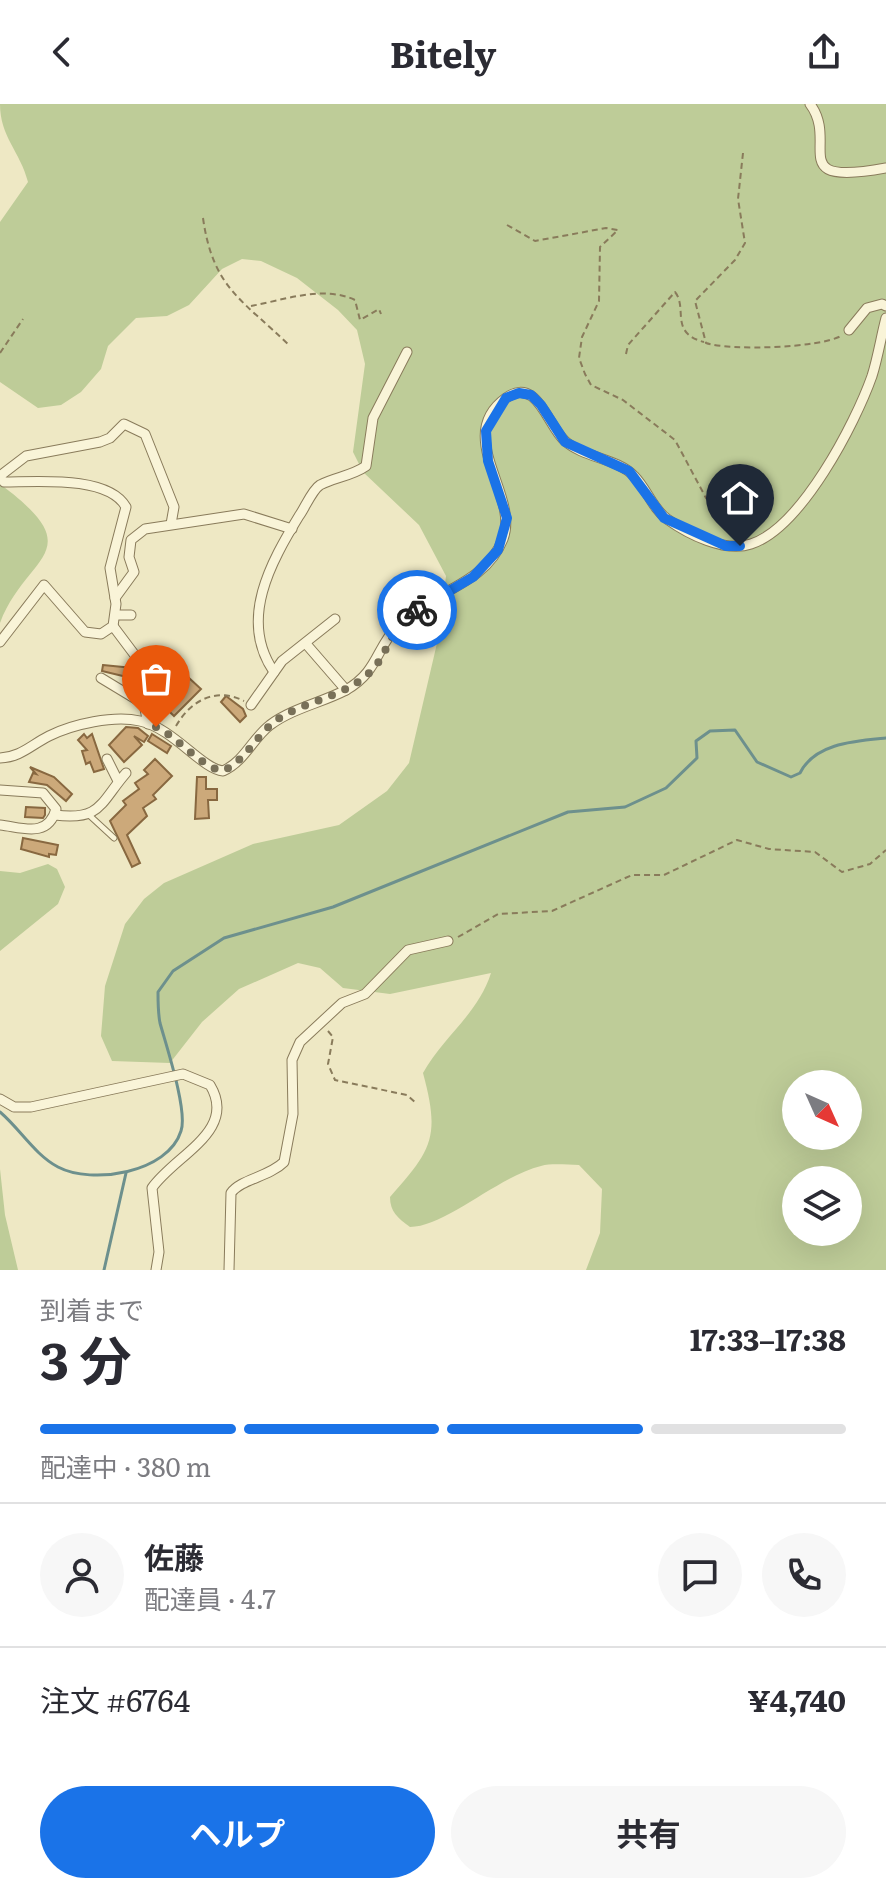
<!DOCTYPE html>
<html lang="ja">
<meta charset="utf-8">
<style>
:root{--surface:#fff;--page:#f7f7f7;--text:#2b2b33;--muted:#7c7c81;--line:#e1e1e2;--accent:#1a73e8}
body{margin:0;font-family:Literata,"Noto Sans JP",serif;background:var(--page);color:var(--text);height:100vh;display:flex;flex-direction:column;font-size:30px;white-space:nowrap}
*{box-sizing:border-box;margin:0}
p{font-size:26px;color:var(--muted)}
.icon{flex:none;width:44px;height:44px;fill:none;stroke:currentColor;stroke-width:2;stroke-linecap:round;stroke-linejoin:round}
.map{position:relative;height:1166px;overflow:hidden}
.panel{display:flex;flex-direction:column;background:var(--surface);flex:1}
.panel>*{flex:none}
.needle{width:52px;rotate:135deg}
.tools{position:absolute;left:782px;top:966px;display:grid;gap:16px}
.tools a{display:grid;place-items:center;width:80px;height:80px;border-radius:50%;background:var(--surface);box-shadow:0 8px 32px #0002;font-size:40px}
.pin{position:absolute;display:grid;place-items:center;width:68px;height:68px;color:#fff;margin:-82px -34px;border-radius:50% 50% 50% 0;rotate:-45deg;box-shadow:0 0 8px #0007}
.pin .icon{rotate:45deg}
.courier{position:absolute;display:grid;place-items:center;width:80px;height:80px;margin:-40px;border:6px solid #1a73e8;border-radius:50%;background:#fff;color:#222;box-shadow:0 2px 10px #0007}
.overview em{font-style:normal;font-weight:700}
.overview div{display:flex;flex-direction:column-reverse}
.overview{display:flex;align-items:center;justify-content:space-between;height:136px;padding:0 40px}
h1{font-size:52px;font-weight:700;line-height:60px}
.bar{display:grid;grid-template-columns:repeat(4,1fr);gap:12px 8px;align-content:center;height:96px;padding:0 40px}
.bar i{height:10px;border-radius:6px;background:var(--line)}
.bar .current{background:var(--accent)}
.bar p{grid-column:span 4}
.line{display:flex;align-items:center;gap:20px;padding:0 40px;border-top:2px solid var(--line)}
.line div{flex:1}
.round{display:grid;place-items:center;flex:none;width:84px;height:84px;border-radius:42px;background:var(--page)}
.cta{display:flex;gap:16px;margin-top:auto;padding:16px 40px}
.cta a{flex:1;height:92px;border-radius:48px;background:var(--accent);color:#fff;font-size:32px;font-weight:700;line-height:92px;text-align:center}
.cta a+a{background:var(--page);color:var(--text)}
header{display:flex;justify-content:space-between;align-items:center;height:104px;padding:0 40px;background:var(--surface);font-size:36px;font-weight:700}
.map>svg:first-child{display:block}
.green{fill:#becc98;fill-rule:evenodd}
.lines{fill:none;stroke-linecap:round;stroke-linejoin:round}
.stream{stroke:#6d908d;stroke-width:3}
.building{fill:#cca97a;stroke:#886840;stroke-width:2}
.service-casing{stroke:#897b5b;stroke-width:7}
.minor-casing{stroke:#897b5b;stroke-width:11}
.path{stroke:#897b5b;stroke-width:2;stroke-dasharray:6 4;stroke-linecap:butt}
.service{stroke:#f9f4d8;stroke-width:5}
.minor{stroke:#f9f4d8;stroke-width:9}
.done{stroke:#787058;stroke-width:8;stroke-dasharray:0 14.4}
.route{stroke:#1a73e8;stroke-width:10}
</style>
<header><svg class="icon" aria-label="back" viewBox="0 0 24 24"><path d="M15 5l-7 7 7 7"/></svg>Bitely<svg class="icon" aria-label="share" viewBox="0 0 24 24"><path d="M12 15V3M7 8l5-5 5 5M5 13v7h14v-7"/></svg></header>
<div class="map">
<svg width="886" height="1166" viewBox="0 0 886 1166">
<rect width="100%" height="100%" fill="#eee8c4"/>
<g class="green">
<path d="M0,0H886V1166H586L600,1129L602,1085L579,1061C567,1061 552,1059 541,1062C499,1072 445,1123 410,1123C398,1114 390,1108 390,1093C433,1045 440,1032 423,969C443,933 478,910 491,869L390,890L343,884L320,864L298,859L239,885L202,918L170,959L112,957L101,932L105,882L125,820L144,795L164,779L253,740L339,721L387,687L409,659L438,535L446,472L419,421L363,368L353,348L365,260L357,226L338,206L297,174L261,157L242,155L222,165L189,201L167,212L136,214L108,242L101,265L81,288L61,301L38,304L0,278V118L28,78C20,47 0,33 0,0ZM796,980H848V1032H796ZM796,1076H848V1128H796Z"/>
<path d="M0,380C93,449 26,450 0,519Z"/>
<polygon points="48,760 57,765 65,783 58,800 0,847 0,767 20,769"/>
<polygon points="0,1065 5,1111 18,1166 0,1166"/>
</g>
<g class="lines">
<g class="stream">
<path d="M0,1008C20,1025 35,1051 58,1063C92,1081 168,1069 181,1027C188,1007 166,941 160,919C158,909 158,898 158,888L173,867L224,834L333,803L568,708L625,703L666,684L697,654L696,637L710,627L735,626L757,658L791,673L800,669C815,639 855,637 886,634"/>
<polyline points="104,1166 126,1069"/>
</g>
</g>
<g class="building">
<polygon points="103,561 133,564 142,572 157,577 157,583 177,563 201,585 174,612 151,590 154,588 131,574 102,567"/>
<polygon points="226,592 243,605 246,612 240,618 221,598"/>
<polygon points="126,623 138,624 148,632 144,638 134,632 142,641 124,658 109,641"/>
<polygon points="84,630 87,634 92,630 104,665 94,668 90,658 86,660 82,647 87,646 78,636"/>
<polygon points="152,630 171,642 167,649 148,637"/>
<polygon points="155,655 172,672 153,691 156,695 143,704 147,712 127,731 140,759 132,763 110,717 126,701 123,697 139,685 135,679 148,670 144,666"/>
<polygon points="30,663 54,673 72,690 66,697 47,681 29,678 33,669 36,670"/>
<polygon points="197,673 206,673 206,685 217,685 217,696 208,696 209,714 195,715"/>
<polygon points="26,703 45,704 45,711 43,714 25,713"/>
<polygon points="23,734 58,741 56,751 49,750 49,753 21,745"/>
</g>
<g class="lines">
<defs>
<polyline id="service" points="89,711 114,734"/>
<g id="minor">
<path d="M810,0C840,40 783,83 886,64"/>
<polyline points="849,226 867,204 882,200 886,202"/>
<polyline points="0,372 26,352 100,338 110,334 124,320 145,330 174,403 171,420"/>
<path d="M0,374L4,378C35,378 108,371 126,403L110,464L116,500L113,522L101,530L85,528L44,481L0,538"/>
<polyline points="115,494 134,468 129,453 131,436 145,425 244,410 292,425"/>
<polyline points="117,511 131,511"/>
<polyline points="113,522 146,566"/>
<polyline points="307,541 346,586"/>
<path d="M274,568C238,516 271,458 299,412C305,404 312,386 320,381C335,373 352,372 366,362L373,314L407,248"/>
<polyline points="101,574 144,600 148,620"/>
<polyline points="251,601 282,557 335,515"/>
<path d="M0,654C21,653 31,641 49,632C73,620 114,611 140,617C173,624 202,665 223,667C245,657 252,635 270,621C293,604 321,599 346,586C378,568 376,544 398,521C430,487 484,483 503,435C520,391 453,332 506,294C537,271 548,323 565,337C584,354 617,354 634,372C647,385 652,404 667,415C688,430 725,449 751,440C801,424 855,320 872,272C878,253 881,233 886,214"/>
<polyline points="107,655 118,677"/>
<path d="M0,686L43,689L56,705C48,735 21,723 0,721"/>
<path d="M55,711C101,717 100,699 126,669"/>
<path d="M0,995L14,1003H31L183,970L210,981C238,1027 175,1051 152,1084L159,1148L156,1166"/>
<path d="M229,1166L231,1089C241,1075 269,1073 284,1058L293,1010L292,956L300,938L342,899L365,890L408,846L448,837"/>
</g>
</defs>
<use href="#service" class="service-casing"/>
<use href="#minor" class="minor-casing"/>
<g class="path">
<path d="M743,49L738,95L745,139L735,156L695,197L706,239C730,247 819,244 841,232"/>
<path d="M203,114C213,185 243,196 290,242"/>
<polyline points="507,121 535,137 606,124 618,126 600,143 599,197 582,233 579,254 585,270 591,281 623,296 675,336 706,394 742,431"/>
<path d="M251,202C284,196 323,181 355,196L360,216L379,205L381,210"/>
<polyline points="0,249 23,215"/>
<path d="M626,250L628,241L675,188C688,204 669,229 704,238"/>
<path d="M176,622C191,596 216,583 244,597"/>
<polyline points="458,833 498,810 552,807 632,771 664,771 737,736 769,745 815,748 842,768 870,760 886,746"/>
<polyline points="328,927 333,933 328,960 335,976 407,991 416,999"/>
</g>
<use href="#service" class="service"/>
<use href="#minor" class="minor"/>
</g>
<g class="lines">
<path class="done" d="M156,623C178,633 202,664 223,667C248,655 258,627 281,613C310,596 345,592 369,569C391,548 385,529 417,506"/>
<polyline class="route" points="417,506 473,473 498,446 507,414 488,357 486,327 506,294 519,289 531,291 541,301 565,338 629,367 664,414 726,442 740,442"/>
</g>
</svg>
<div class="tools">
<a><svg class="needle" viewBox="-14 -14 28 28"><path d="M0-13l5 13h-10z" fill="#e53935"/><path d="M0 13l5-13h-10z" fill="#7c7c81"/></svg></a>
<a><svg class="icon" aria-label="layers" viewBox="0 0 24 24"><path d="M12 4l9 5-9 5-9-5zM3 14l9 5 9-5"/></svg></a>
</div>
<div class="pin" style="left:156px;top:623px;background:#ea580c"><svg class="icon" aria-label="bag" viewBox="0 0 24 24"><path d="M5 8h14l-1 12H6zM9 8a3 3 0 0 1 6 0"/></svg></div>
<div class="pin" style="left:740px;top:442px;background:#1f2937"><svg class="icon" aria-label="home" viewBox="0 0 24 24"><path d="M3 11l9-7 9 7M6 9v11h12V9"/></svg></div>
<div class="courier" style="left:417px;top:506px"><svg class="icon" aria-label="bike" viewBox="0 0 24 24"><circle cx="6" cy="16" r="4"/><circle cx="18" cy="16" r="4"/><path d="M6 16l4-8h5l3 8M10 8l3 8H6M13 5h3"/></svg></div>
</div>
<section class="panel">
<div class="overview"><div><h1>3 分</h1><p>到着まで</p></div><em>17:33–17:38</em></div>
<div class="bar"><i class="current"></i><i class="current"></i><i class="current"></i><i></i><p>配達中 · 380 m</p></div>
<div class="line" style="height:144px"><a class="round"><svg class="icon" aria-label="person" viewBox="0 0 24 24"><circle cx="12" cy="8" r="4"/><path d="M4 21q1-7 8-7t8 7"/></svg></a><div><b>佐藤</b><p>配達員 · 4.7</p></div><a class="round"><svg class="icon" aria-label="chat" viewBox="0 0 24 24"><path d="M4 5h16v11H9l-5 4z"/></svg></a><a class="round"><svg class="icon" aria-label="phone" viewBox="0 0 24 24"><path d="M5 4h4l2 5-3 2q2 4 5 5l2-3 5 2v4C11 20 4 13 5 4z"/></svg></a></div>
<div class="line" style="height:104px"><div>注文 #6764</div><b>¥4,740</b></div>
<div class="cta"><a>ヘルプ</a><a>共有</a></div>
</section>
